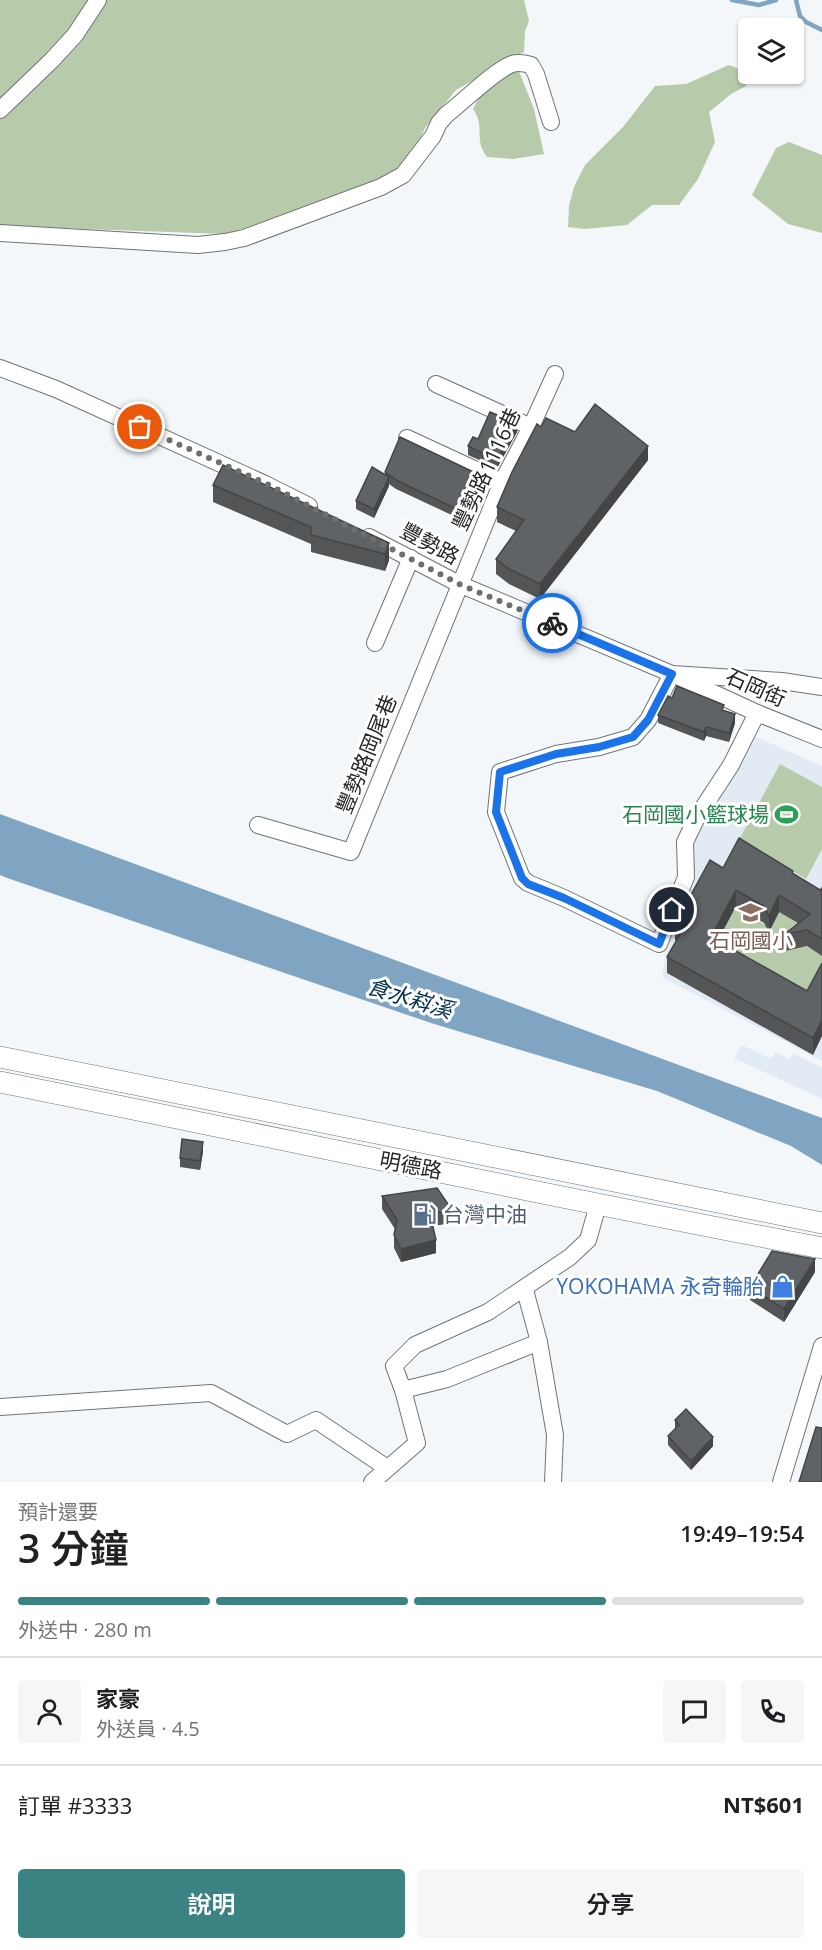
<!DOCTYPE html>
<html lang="zh-TW">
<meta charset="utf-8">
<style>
:root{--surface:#fff;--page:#f6f6f6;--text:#202124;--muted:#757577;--line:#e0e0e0;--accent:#3b8383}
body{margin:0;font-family:"Open Sans","Noto Sans TC",sans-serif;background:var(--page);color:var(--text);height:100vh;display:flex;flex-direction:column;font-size:22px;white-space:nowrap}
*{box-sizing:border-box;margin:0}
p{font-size:20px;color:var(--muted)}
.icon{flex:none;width:33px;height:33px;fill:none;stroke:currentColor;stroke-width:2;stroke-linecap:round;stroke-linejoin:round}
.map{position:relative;height:1482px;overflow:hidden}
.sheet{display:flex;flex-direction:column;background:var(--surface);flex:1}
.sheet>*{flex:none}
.controls{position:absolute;left:738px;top:18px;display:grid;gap:12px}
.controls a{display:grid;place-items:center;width:66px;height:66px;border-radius:6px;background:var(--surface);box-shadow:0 2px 4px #0004;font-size:30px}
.pin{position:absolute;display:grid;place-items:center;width:51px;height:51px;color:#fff;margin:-26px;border:3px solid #fff;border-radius:50%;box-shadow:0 2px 6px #0007}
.courier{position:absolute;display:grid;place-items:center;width:60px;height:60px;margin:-30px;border:4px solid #1a73e8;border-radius:50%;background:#fff;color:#222;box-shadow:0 2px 8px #0007}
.summary em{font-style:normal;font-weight:600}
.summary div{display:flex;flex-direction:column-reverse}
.summary{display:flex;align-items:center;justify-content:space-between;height:102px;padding:0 18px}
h1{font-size:39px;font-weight:600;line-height:45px}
.bar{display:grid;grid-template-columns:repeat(4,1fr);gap:9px 6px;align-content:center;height:72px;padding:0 18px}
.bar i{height:8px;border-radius:4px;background:var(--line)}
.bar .selected{background:var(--accent)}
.bar p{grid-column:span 4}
.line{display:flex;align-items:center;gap:15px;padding:0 18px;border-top:2px solid var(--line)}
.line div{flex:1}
.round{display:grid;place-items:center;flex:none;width:63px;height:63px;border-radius:6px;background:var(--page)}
.cta{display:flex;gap:12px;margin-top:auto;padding:12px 18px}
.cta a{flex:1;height:69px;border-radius:6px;background:var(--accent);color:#fff;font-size:24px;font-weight:600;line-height:69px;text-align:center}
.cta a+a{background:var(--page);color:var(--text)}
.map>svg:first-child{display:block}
.built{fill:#e2ebf4}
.green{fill:#b7caa9}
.water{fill:#7fa5c2}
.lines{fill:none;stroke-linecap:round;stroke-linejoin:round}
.stream{stroke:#7fa5c2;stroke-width:4.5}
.minor-casing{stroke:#717477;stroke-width:18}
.major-casing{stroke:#717477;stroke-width:22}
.minor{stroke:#fff;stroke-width:16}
.major{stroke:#fff;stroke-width:21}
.wall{fill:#535557}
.shaded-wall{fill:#434547}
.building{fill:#606365;stroke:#434547;stroke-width:1.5}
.done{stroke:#6d6f71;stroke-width:6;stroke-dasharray:0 10.8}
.route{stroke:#1a73e8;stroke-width:8}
.labels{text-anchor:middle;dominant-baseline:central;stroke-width:6;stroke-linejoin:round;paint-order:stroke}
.street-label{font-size:21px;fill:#252627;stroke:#fff}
.leisure-label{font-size:21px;fill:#27864d;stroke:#fff;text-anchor:end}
.education-label{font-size:21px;fill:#785e54;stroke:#fff}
.service-label{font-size:21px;fill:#4e5e75;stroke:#fff;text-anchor:start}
.shop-label{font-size:21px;fill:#366cbe;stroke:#fff;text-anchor:end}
.water-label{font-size:22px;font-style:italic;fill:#002e4b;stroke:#fff}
</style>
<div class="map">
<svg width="822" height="1482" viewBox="0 0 822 1482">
<rect width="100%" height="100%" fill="#f3f7fa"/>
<g class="built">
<polygon points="754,736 822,766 822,1061 662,977 667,947 691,842"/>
<polygon points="742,1045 771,1059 776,1052 790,1059 793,1053 822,1068 822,1099 734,1058"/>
</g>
<g class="green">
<polygon points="0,0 524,0 529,21 525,31 524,52 456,90 425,128 414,153 399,170 381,183 304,210 225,234 0,226"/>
<polygon points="729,65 745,71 746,86 731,94 709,112 715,142 698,179 679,205 652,205 627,225 584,229 568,227 569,206 574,187 585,165 623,127 655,86 686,84"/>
<path d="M517,66L534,109L544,154L513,159L487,157C473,138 486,128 473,109L488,80Z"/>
<polygon points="789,142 822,155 822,233 788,224 752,195 776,148"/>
<polygon points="780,764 822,787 822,849 806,879 739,840"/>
<path d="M736,906L765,925L778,911L808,929L804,947L807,946L822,956V978L807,1008L711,954C719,937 727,923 736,906Z"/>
</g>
<polygon class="water" points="0,814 822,1118 822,1165 791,1146 657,1091 431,1023 10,879 0,875"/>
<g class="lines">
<g class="stream">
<polyline points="732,0 759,5 776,0"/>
<polyline points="796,0 800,16 806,22 822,30"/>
</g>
<defs>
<g id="minor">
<polyline points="0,110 52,60 75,35 98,0"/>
<path d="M0,233L198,245L225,242L244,238L381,187L403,175L433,136L439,123L446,115C462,103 495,70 512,64C518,62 524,63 531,65L536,74L551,122"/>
<polyline points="0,368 56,389 265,484 309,506"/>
<polyline points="436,384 531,427"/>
<polyline points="407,438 502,482"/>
<polyline points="369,537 459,584 672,674 782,681 822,687"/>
<polyline points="375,643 411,558"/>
<polyline points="672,674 648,720 633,737 599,747 556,754 500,772 496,812 522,878 528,883 564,898 659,944 686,877 685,842 697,817 731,765 757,713"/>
<polyline points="681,678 757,713 822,739"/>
<polyline points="258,825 351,852 502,482 531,427 555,374"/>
<polyline points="525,1290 539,1342 555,1435 553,1482"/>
<polyline points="403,1390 447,1379 539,1342"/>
<polyline points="0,1407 211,1393 287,1434 316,1420 387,1468"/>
<polyline points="372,1482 417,1443 403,1390 394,1366 415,1345 488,1312 570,1257 588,1240 598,1205"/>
<polyline points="781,1482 822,1346"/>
</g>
<g id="major">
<polyline points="0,1057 822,1223"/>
<path d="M0,1082C274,1137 547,1196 822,1248"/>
</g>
</defs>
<use href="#minor" class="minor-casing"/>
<use href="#major" class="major-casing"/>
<use href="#minor" class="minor"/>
<use href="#major" class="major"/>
</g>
<g class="wall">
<polygon points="517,432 497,468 468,455 468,446 478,439"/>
<polygon points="575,432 648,460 540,599 509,584 496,574 496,559 516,531 497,522 497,507"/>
<polygon points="385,472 488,487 473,525 396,489 389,484 389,486 374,518 356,509 356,501 385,474"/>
<polygon points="213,485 389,543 389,560 385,571 311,552 311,544 213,502"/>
<polygon points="672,698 735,723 729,742 706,736 704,741 658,723 658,715"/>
<polygon points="723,868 793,874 820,890 822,888 822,956 807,946 785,951 785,934 798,923 779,912 769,932 764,923 736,906 717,941 807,991 822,963 813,1055 667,973 667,957 676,941 675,940 675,924"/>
<polygon points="203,1151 200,1170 180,1167 180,1158"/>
<polygon points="382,1196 452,1210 452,1223 433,1226 436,1253 401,1262 394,1248 394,1235 395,1229 382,1209"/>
<polygon points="815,1272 784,1322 750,1300 750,1287"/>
<polygon points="675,1420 713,1446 691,1470 668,1445 668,1436 675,1429"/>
</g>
<g class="shaded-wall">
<polygon points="517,423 517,432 497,468 497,460"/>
<polygon points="648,446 648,460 540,599 540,584"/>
<polygon points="389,477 389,486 374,518 374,509"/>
<polygon points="488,479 488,487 473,525 473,517"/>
<polygon points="389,543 389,560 385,571 385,554"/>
<polygon points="735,714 735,723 729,742 729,733"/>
<polygon points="706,727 706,736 704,741 704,732"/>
<polygon points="736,890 736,906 711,954 711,937"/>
<polygon points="779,895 779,912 769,932 769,916"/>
<polygon points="822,1020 822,1036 813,1055 813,1038"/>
<polygon points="203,1142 203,1151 200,1170 200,1161"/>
<polygon points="436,1240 436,1253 401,1262 401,1249"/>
<polygon points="815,1259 815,1272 784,1322 784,1309"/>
<polygon points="713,1437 713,1446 691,1470 691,1461"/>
</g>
<g class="building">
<polygon points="595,404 648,446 540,584 509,569 496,559 524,520 497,507 512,472 537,424 541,427 546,418 575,432"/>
<polygon points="490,412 517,423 497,460 468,446 473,437 478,439"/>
<polygon points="400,437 488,479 473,517 396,480 385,472"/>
<polygon points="223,465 389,543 385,554 311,535 311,527 213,485"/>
<polygon points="372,467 389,477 374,509 356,501"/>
<polygon points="677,686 724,705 722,710 735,714 729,733 706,727 704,732 658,715 668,696 672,698"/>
<polygon points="739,838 793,871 792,873 820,890 822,888 822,939 807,930 785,934 810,914 779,895 769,916 764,906 736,890 711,937 807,991 822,963 822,1020 813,1038 667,957 683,929 675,924 710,860 723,868"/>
<polygon points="182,1139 203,1142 200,1161 180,1158"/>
<polygon points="437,1188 452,1210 430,1214 436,1240 401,1249 394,1235 397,1220 382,1196"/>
<polygon points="772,1251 815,1259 784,1309 750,1287"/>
<polygon points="686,1409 713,1437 691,1461 668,1436 679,1425 675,1420"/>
<polygon points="816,1427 822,1428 822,1482 799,1482"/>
</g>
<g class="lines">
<polyline class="done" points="140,427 265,483 459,584 552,623"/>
<polyline class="route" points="552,623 672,674 648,720 633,737 599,747 556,754 500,772 496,812 522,878 528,884 564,898 659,944 672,910"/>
</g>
<defs>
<symbol id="stadium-bare" viewBox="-9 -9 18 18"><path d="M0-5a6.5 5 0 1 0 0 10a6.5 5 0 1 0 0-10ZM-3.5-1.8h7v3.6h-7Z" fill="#2e9e5b" stroke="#fff" stroke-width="2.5" paint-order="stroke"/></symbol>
<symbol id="school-bare" viewBox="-9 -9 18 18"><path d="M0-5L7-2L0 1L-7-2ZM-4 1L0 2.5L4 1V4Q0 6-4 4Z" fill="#8d6e63" stroke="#fff" stroke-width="2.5" paint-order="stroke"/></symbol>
<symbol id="fuel-bare" viewBox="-9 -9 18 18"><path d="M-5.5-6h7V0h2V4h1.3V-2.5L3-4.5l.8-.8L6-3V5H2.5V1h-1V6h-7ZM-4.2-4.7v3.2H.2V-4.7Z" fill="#5c6f8a" stroke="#fff" stroke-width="2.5" paint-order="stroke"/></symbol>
<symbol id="shop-bare" viewBox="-9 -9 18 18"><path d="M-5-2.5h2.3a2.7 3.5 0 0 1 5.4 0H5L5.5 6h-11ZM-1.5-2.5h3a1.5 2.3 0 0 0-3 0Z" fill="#3f7fe0" stroke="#fff" stroke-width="2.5" paint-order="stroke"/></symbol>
</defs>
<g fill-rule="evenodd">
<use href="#stadium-bare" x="770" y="798" width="33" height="33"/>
<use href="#school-bare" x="734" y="896" width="33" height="33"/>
<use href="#fuel-bare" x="408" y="1198" width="33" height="33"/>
<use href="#shop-bare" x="766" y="1270" width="33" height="33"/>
</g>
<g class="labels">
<g class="street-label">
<text transform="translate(486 469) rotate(-65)">豐勢路1116巷</text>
<text transform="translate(430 543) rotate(28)">豐勢路</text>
<text transform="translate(756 687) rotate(24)">石岡街</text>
<text transform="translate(366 754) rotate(-68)">豐勢路岡尾巷</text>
<text transform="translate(411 1165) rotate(11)">明德路</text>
</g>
<g class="leisure-label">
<text x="769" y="814">石岡國小籃球場</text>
</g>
<g class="education-label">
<text x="751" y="940">石岡國小</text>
</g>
<g class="service-label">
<text x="443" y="1214">台灣中油</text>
</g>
<g class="shop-label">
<text x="764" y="1286">YOKOHAMA 永奇輪胎</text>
</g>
<g class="water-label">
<text transform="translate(410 997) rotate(17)">食水嵙溪</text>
</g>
</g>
</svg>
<div class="controls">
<a><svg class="icon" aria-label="layers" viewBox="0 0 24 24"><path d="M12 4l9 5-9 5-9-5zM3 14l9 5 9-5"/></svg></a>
</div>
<div class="pin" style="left:140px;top:427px;background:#ea580c"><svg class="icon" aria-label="bag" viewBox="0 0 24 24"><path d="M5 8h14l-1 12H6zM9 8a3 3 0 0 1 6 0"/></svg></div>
<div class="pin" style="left:672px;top:910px;background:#1f2937"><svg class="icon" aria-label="home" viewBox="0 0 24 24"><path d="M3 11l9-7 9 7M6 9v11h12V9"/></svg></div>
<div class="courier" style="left:552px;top:623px"><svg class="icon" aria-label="bike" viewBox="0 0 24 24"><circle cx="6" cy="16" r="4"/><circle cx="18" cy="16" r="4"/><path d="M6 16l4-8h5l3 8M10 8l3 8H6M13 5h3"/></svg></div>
</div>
<section class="sheet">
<div class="summary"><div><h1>3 分鐘</h1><p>預計還要</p></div><em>19:49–19:54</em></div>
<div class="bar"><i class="selected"></i><i class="selected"></i><i class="selected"></i><i></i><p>外送中 · 280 m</p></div>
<div class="line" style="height:108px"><a class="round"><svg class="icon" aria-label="person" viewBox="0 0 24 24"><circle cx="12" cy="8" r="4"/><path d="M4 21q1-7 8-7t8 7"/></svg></a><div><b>家豪</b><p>外送員 · 4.5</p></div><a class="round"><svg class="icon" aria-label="chat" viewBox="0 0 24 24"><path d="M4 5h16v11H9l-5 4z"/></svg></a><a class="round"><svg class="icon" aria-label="phone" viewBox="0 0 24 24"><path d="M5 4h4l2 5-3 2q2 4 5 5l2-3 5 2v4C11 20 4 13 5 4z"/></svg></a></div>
<div class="line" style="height:78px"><div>訂單 #3333</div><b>NT$601</b></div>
<div class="cta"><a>說明</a><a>分享</a></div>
</section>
